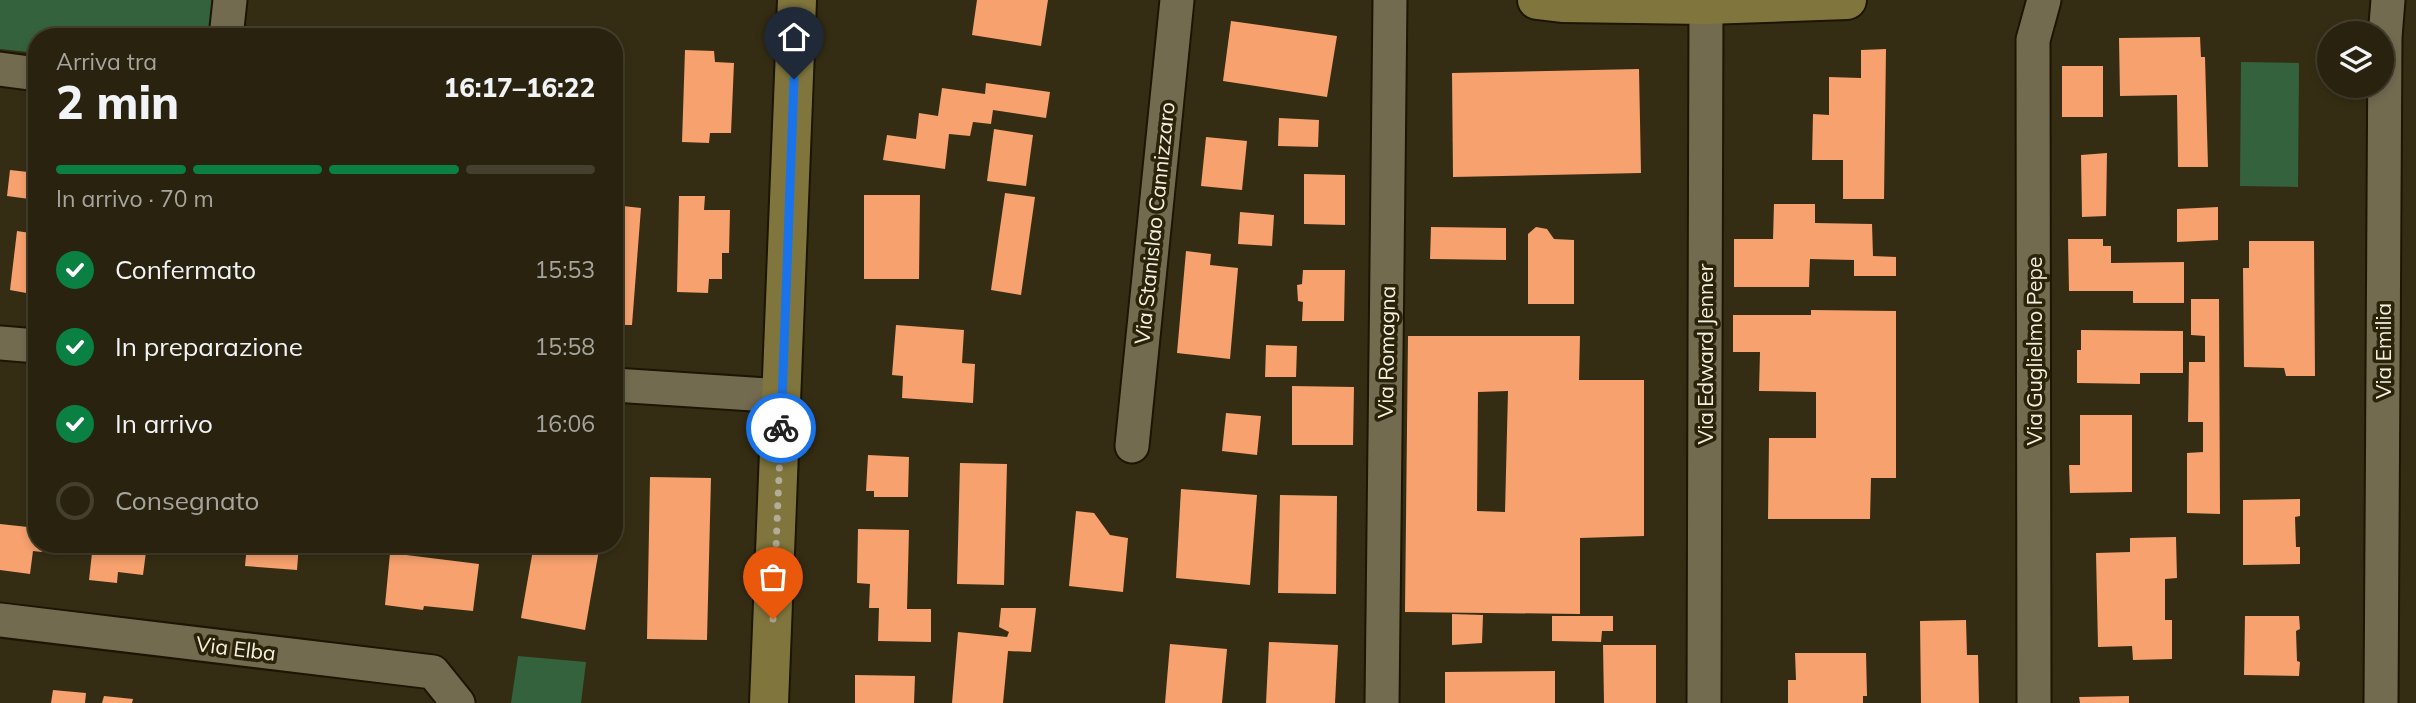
<!DOCTYPE html>
<html lang="it">
<meta charset="utf-8">
<style>
:root{--surface:#28220e;--page:#342f1c;--text:#f1f3f6;--muted:#a5a49e;--line:#443f2e;--accent:#0b8043}
body{margin:0;font-family:Mulish,sans-serif;background:var(--page);color:var(--text);height:100vh;display:flex;flex-direction:column;font-size:26px;white-space:nowrap}
*{box-sizing:border-box;margin:0}
p{font-size:23px;color:var(--muted)}
.icon{flex:none;width:38px;height:38px;fill:none;stroke:currentColor;stroke-width:2;stroke-linecap:round;stroke-linejoin:round}
.map{position:relative;flex:1;overflow:hidden}
.details{position:absolute;left:28px;top:28px;width:595px;height:525px;display:flex;flex-direction:column;background:var(--surface);border-radius:28px;box-shadow:0 4px 10px #0003,0 0 0 2px var(--line)}
.details>*{flex:none}
.controls{position:absolute;left:2317px;top:21px;display:grid;gap:14px}
.controls a{display:grid;place-items:center;width:77px;height:77px;border-radius:50%;background:var(--surface);box-shadow:0 4px 10px #0003,0 0 0 2px var(--line);font-size:35px}
.pin{position:absolute;display:grid;place-items:center;width:60px;height:60px;color:#fff;margin:-72px -30px;border-radius:50% 50% 50% 0;rotate:-45deg;box-shadow:0 0 7px #0007}
.pin .icon{rotate:45deg}
.courier{position:absolute;display:grid;place-items:center;width:70px;height:70px;margin:-35px;border:5px solid #1a73e8;border-radius:50%;background:#fff;color:#222;box-shadow:0 2px 9px #0007}
.overview em{font-style:normal;font-weight:800}
.overview div{display:flex;flex-direction:column-reverse}
.overview{display:flex;align-items:center;justify-content:space-between;height:119px;padding:0 28px}
h1{font-size:46px;font-weight:800;line-height:52px}
.bar{display:grid;grid-template-columns:repeat(4,1fr);gap:10px 7px;align-content:center;height:84px;padding:0 28px}
.bar i{height:9px;border-radius:5px;background:var(--line)}
.bar .selected{background:var(--accent)}
.bar p{grid-column:span 4}
ol{padding:0 28px;list-style:none}
li{display:flex;align-items:center;gap:21px;height:77px}
li p{margin-inline-start:auto}
li .icon{padding:7px;border-radius:50%;background:var(--accent);color:#fff;stroke-width:4}
li:last-child{color:var(--muted)}
li i{width:38px;height:38px;border:4px solid var(--line);border-radius:50%}
.map>svg:first-child{display:block}
.green{fill:#34623c}
.building{fill:#f6a16e;fill-rule:evenodd}
.lines{fill:none;stroke-linecap:round;stroke-linejoin:round}
.street-casing{stroke:#1c1500;stroke-width:37}
.secondary-casing{stroke:#1c1500;stroke-width:42}
.street{stroke:#736b50;stroke-width:33}
.secondary{stroke:#80763d;stroke-width:38}
.done{stroke:#b2ac99;stroke-width:7;stroke-dasharray:0 12.6}
.route{stroke:#1a73e8;stroke-width:9}
.labels{text-anchor:middle;dominant-baseline:central;stroke-width:7;stroke-linejoin:round;paint-order:stroke}
.street-label{font-size:21px;fill:#f5f1e1;stroke:#2b2309}
</style>
<div class="map">
<svg width="2416" height="703" viewBox="0 0 2416 703">
<rect width="100%" height="100%" fill="#352d13"/>
<g class="green">
<polygon points="0,0 217,0 213,37 37,37 37,53 0,49"/>
<polygon points="2241,62 2299,63 2298,187 2240,186"/>
<polygon points="518,656 586,662 581,703 511,703"/>
</g>
<g class="building">
<polygon points="977,0 1048,0 1041,46 972,35"/>
<polygon points="1231,21 1337,36 1327,97 1223,81"/>
<polygon points="562,30 565,37 540,37 540,36"/>
<polygon points="2200,37 2201,57 2205,57 2208,167 2178,167 2177,95 2120,96 2119,38"/>
<polygon points="1886,49 1884,199 1843,199 1843,160 1812,160 1813,114 1829,115 1829,77 1861,78 1861,50"/>
<polygon points="685,50 714,51 715,62 734,63 731,133 710,133 709,143 682,142"/>
<rect x="2062" y="66" width="41" height="51"/>
<polygon points="1639,69 1641,173 1453,177 1452,73"/>
<polygon points="986,83 1050,92 1046,118 993,110 991,124 973,122 970,136 949,134 945,169 883,160 887,135 916,139 919,113 938,116 942,88 985,94"/>
<polygon points="614,84 623,115 614,117"/>
<polygon points="1279,118 1319,120 1318,147 1278,146"/>
<polygon points="994,129 1033,135 1026,186 987,181"/>
<polygon points="1206,137 1247,141 1242,190 1201,186"/>
<polygon points="2107,153 2106,216 2082,217 2081,155"/>
<polygon points="10,170 37,173 37,200 7,196"/>
<polygon points="1304,174 1345,175 1345,225 1304,224"/>
<polygon points="1005,193 1035,197 1021,295 991,290"/>
<polygon points="864,195 920,195 919,279 864,279"/>
<polygon points="679,196 705,196 704,210 730,210 729,253 722,253 722,279 709,279 708,293 677,292"/>
<polygon points="1774,204 1815,204 1815,223 1872,224 1873,256 1896,257 1896,276 1854,276 1854,260 1810,259 1809,287 1734,287 1734,239 1773,239"/>
<polygon points="614,205 641,208 632,325 614,325"/>
<polygon points="2218,207 2218,240 2177,242 2177,209"/>
<polygon points="1240,212 1274,215 1272,246 1238,244"/>
<polygon points="1431,227 1506,228 1506,260 1430,259"/>
<polygon points="1536,227 1547,229 1554,239 1574,240 1574,304 1528,304 1528,234"/>
<polygon points="17,231 37,234 37,295 10,290"/>
<polygon points="2068,239 2103,239 2103,246 2111,246 2111,263 2184,262 2184,303 2133,303 2133,291 2069,291"/>
<polygon points="2249,241 2314,241 2315,376 2286,376 2284,368 2244,367 2243,268 2249,268"/>
<polygon points="1186,251 1211,254 1210,265 1238,268 1230,359 1177,353"/>
<polygon points="1303,270 1345,270 1344,321 1302,321 1303,302 1298,301 1297,285 1302,284"/>
<polygon points="2191,299 2219,299 2220,514 2187,513 2187,453 2203,452 2203,422 2188,422 2189,362 2205,362 2205,336 2191,335"/>
<polygon points="1811,310 1896,311 1896,478 1871,478 1870,519 1768,519 1769,438 1816,438 1816,392 1759,391 1760,352 1733,352 1733,315 1811,315"/>
<polygon points="896,325 964,330 962,363 975,364 973,403 902,398 903,376 892,375"/>
<polygon points="2081,330 2183,331 2183,373 2140,373 2140,384 2077,383 2077,350 2081,350"/>
<path d="M1408,336H1580L1579,380H1644V536L1580,538V614L1405,612ZM1508,391L1505,512L1477,511L1478,392Z"/>
<polygon points="1266,345 1297,346 1296,377 1265,377"/>
<polygon points="1292,386 1354,387 1353,445 1292,445"/>
<polygon points="1226,413 1261,416 1257,455 1222,451"/>
<polygon points="2080,415 2132,415 2132,492 2070,493 2069,465 2080,465"/>
<polygon points="868,455 909,457 908,497 874,497 874,491 866,491"/>
<polygon points="960,463 1007,464 1004,585 957,584"/>
<polygon points="650,477 711,478 707,640 647,639"/>
<polygon points="1181,489 1257,495 1250,585 1176,578"/>
<polygon points="1280,495 1337,496 1336,594 1278,593"/>
<polygon points="2300,499 2300,516 2295,517 2296,547 2300,547 2300,564 2243,565 2243,500"/>
<polygon points="1076,511 1094,513 1110,535 1128,538 1123,592 1069,586"/>
<polygon points="0,524 37,528 37,544 43,544 42,552 33,551 30,574 0,570"/>
<polygon points="858,529 909,530 907,609 931,609 931,642 878,641 879,608 869,608 870,584 857,583"/>
<polygon points="2176,537 2177,578 2165,579 2165,620 2172,620 2172,659 2133,660 2132,646 2098,647 2096,553 2130,552 2130,538"/>
<polygon points="93,544 147,544 143,575 118,572 117,583 89,580"/>
<polygon points="247,544 299,544 297,570 245,566"/>
<polygon points="534,544 600,544 585,630 521,618"/>
<polygon points="390,553 479,564 473,611 424,606 423,610 385,605"/>
<polygon points="1001,608 1036,608 1031,652 1008,651 1003,703 952,703 958,632 1007,637 1009,632 999,627"/>
<polygon points="1452,614 1483,615 1482,643 1452,645"/>
<polygon points="1552,616 1613,616 1613,631 1602,631 1601,642 1552,641"/>
<polygon points="2245,616 2299,616 2300,629 2296,631 2297,661 2300,662 2299,676 2244,675"/>
<polygon points="1966,620 1967,655 1978,655 1979,703 1921,703 1920,621"/>
<polygon points="1269,642 1338,645 1335,703 1266,703"/>
<polygon points="1170,644 1227,649 1222,703 1165,703"/>
<polygon points="1603,645 1656,645 1656,703 1604,703"/>
<polygon points="1795,653 1866,653 1867,696 1863,696 1863,703 1788,703 1788,680 1796,680"/>
<polygon points="1555,671 1555,703 1445,703 1445,672"/>
<polygon points="855,675 915,676 914,703 855,703"/>
<polygon points="53,690 86,693 85,703 51,703"/>
<polygon points="104,696 133,699 132,703 102,703"/>
<polygon points="2129,696 2129,703 2080,703 2079,697"/>
</g>
<g class="lines">
<defs>
<g id="street">
<polyline points="226,37 230,0"/>
<polyline points="0,69 37,74"/>
<polyline points="0,343 37,346"/>
<polyline points="614,385 783,396"/>
<polyline points="1132,446 1177,0"/>
<polyline points="0,620 433,672 458,703"/>
<polyline points="1382,703 1390,0"/>
<polyline points="1704,703 1706,5"/>
<polyline points="2034,703 2033,40 2044,0"/>
<polyline points="2381,703 2385,37 2388,0"/>
</g>
<g id="secondary">
<polyline points="1537,0 1562,3 1706,5 1847,0"/>
<polyline points="769,703 797,0"/>
</g>
</defs>
<use href="#street" class="street-casing"/>
<use href="#secondary" class="secondary-casing"/>
<use href="#street" class="street"/>
<use href="#secondary" class="secondary"/>
</g>
<g class="lines">
<polyline class="done" points="773,619 781,428"/>
<polyline class="route" points="781,428 794,79"/>
</g>
<g class="labels">
<g class="street-label">
<text transform="translate(1154 223) rotate(-84)">Via Stanislao Cannizzaro</text>
<text transform="translate(2034 351) rotate(-90)">Via Guglielmo Pepe</text>
<text transform="translate(2383 351) rotate(-90)">Via Emilia</text>
<text transform="translate(1386 352) rotate(-89)">Via Romagna</text>
<text transform="translate(1705 354) rotate(-90)">Via Edward Jenner</text>
<text transform="translate(236 648) rotate(7)">Via Elba</text>
</g>
</g>
</svg>
<div class="controls">
<a><svg class="icon" aria-label="layers" viewBox="0 0 24 24"><path d="M12 4l9 5-9 5-9-5zM3 14l9 5 9-5"/></svg></a>
</div>
<div class="pin" style="left:773px;top:619px;background:#ea580c"><svg class="icon" aria-label="bag" viewBox="0 0 24 24"><path d="M5 8h14l-1 12H6zM9 8a3 3 0 0 1 6 0"/></svg></div>
<div class="pin" style="left:794px;top:79px;background:#1f2937"><svg class="icon" aria-label="home" viewBox="0 0 24 24"><path d="M3 11l9-7 9 7M6 9v11h12V9"/></svg></div>
<div class="courier" style="left:781px;top:428px"><svg class="icon" aria-label="bike" viewBox="0 0 24 24"><circle cx="6" cy="16" r="4"/><circle cx="18" cy="16" r="4"/><path d="M6 16l4-8h5l3 8M10 8l3 8H6M13 5h3"/></svg></div>
<section class="details">
<div class="overview"><div><h1>2 min</h1><p>Arriva tra</p></div><em>16:17–16:22</em></div>
<div class="bar"><i class="selected"></i><i class="selected"></i><i class="selected"></i><i></i><p>In arrivo · 70 m</p></div>
<ol>
<li><svg class="icon" aria-label="check" viewBox="0 0 24 24"><path d="M5 12l5 5 9-10"/></svg>Confermato<p>15:53</p></li>
<li><svg class="icon" aria-label="check" viewBox="0 0 24 24"><path d="M5 12l5 5 9-10"/></svg>In preparazione<p>15:58</p></li>
<li><svg class="icon" aria-label="check" viewBox="0 0 24 24"><path d="M5 12l5 5 9-10"/></svg>In arrivo<p>16:06</p></li>
<li><i></i>Consegnato</li>
</ol>
</section>
</div>
